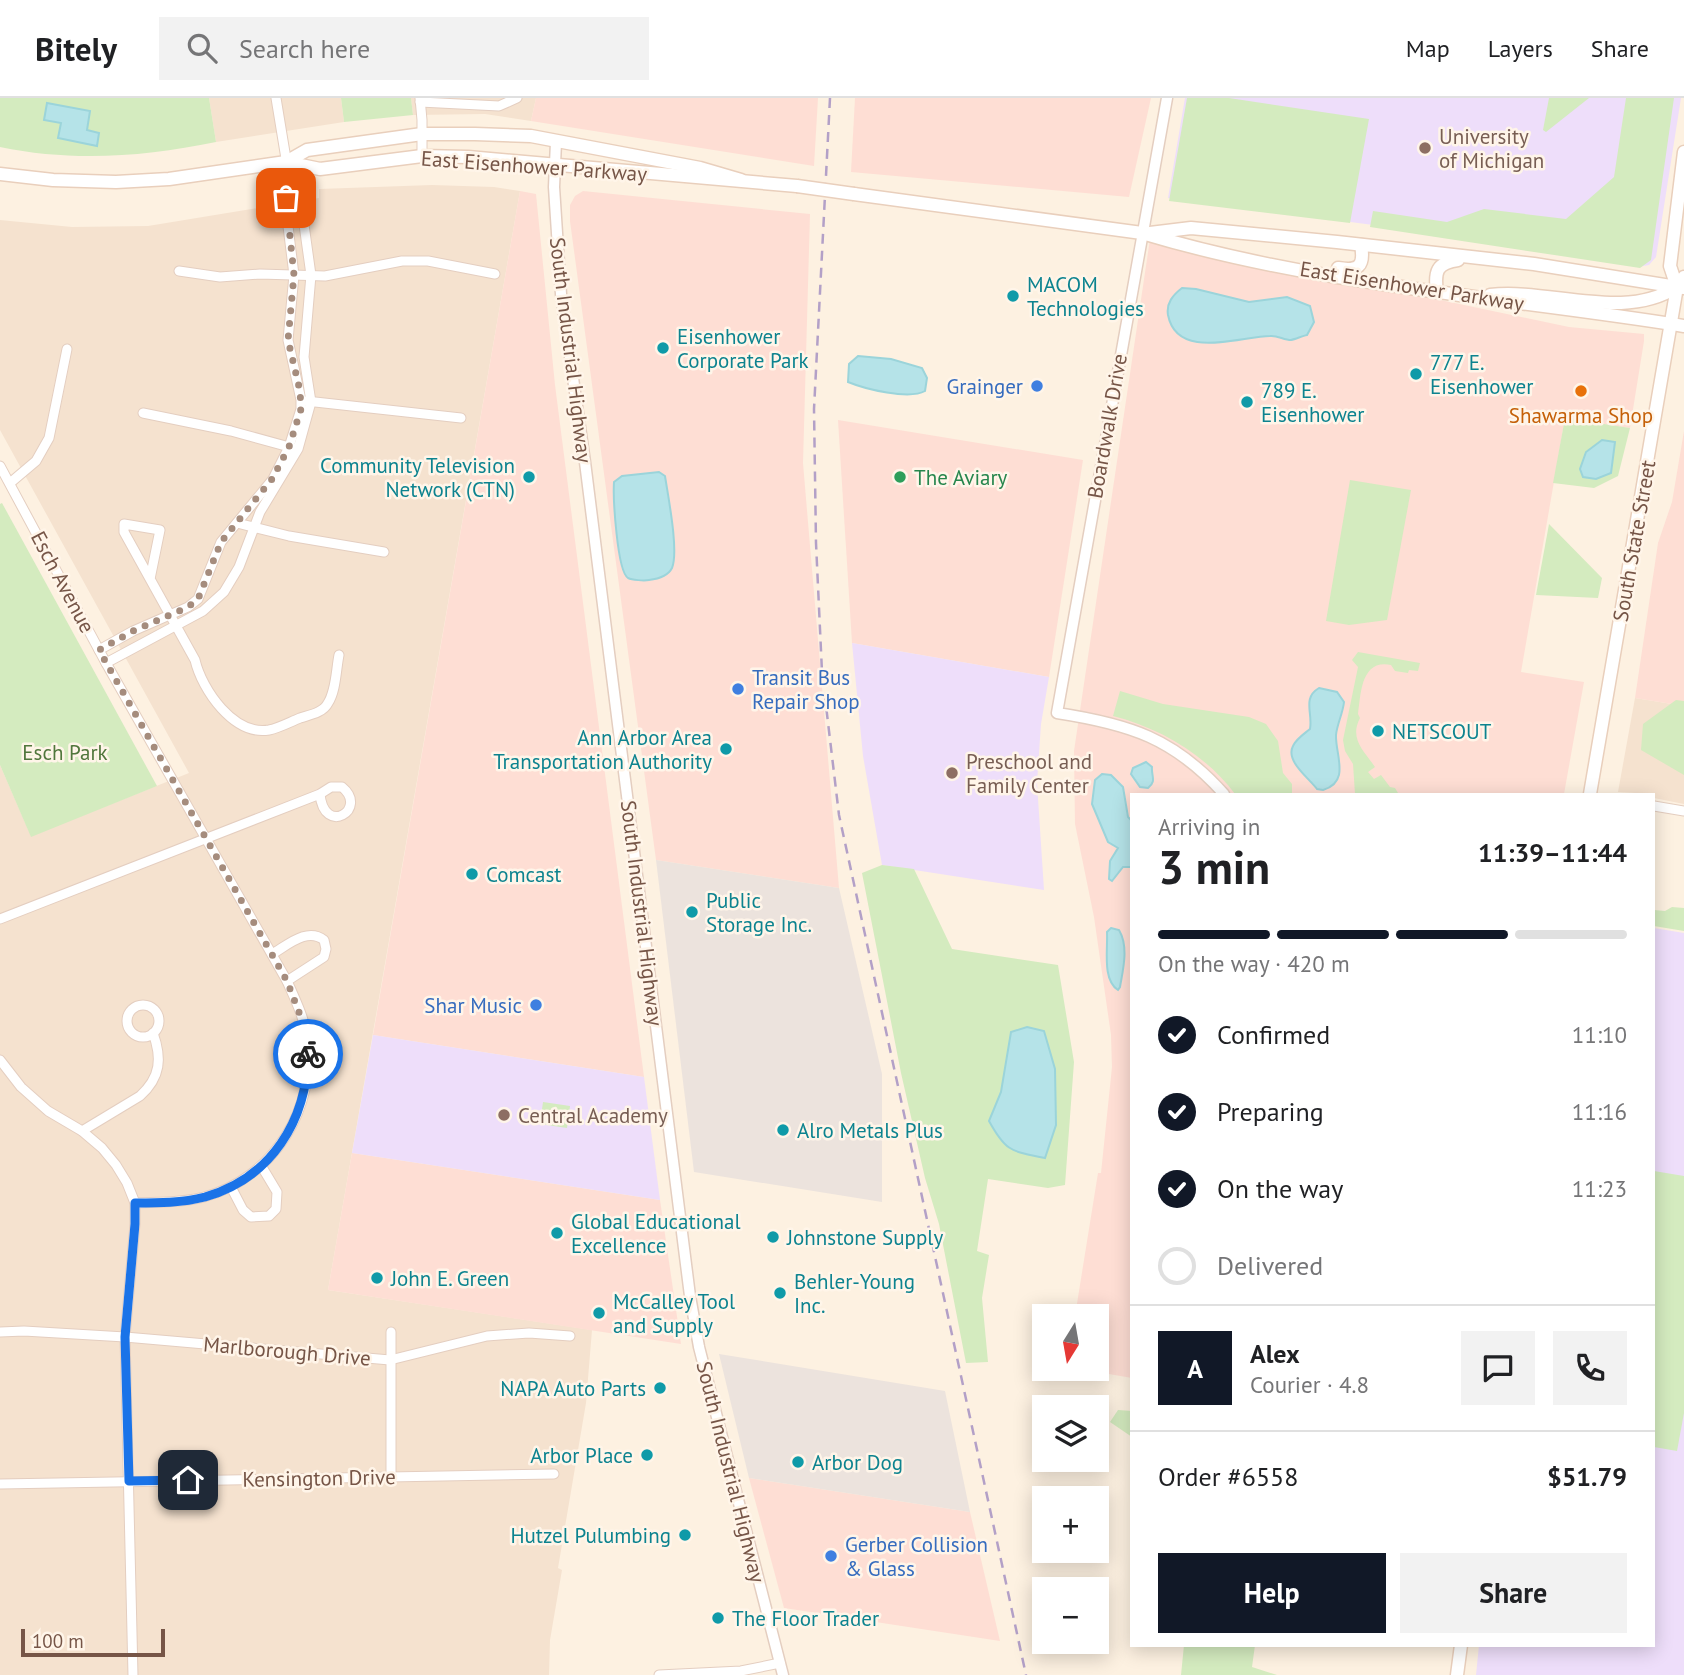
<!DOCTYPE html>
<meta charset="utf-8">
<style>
:root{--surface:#fff;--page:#f2f2f2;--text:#202124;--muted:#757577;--line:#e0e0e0;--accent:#111827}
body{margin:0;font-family:"PT Sans",sans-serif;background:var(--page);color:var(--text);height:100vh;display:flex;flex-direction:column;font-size:26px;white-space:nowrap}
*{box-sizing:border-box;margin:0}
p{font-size:23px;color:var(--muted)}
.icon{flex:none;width:38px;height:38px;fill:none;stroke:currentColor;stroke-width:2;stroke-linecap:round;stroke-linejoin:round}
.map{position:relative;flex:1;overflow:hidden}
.details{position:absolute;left:1130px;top:695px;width:525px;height:854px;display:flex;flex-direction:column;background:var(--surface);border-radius:0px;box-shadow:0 4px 18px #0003}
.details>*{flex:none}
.needle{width:46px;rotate:191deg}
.controls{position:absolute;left:1032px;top:1206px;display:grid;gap:14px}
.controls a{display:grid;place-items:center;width:77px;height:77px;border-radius:0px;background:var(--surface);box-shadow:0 4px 18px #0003;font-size:35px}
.scale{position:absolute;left:21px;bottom:18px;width:144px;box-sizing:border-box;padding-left:7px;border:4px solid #765547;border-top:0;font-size:19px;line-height:24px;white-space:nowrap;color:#765547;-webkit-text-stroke:5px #fff5e9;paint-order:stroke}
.pin{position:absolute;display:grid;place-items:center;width:60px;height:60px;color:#fff;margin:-30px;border-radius:14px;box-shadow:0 4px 10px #0006}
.courier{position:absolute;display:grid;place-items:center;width:70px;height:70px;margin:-35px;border:5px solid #1a73e8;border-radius:50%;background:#fff;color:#222;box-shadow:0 2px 9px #0007}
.headline em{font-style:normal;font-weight:700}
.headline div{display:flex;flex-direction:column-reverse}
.headline{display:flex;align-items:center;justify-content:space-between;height:119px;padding:0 28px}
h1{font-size:46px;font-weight:700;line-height:52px}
.bar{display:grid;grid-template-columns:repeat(4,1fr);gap:10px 7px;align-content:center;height:84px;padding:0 28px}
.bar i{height:9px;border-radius:5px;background:var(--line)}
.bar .on{background:var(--accent)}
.bar p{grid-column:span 4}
.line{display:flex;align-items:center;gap:18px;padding:0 28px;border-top:2px solid var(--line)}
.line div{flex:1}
.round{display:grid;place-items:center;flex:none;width:74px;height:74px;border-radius:0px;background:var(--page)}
ol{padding:0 28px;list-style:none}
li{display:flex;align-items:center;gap:21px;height:77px}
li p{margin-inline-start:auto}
li .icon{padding:7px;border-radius:50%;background:var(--accent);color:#fff;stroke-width:4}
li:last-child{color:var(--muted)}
li i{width:38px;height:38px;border:4px solid var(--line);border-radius:50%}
.button{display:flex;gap:14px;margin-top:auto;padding:14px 28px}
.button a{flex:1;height:80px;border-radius:0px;background:var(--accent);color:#fff;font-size:28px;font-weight:700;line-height:80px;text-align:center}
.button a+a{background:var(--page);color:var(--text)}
header{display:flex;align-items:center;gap:42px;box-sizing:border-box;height:98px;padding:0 35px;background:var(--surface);border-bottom:2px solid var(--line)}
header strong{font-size:33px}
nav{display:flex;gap:38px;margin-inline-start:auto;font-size:24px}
.search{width:490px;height:63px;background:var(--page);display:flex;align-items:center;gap:18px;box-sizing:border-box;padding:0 24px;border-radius:0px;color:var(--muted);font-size:26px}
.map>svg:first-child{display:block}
.residential{fill:#f5e2cf}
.commercial{fill:#feded4}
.industrial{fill:#ece3dd}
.education{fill:#eedefa}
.green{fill:#d4ebbf}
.water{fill:#b5e3e8;stroke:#9bd4da;stroke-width:2}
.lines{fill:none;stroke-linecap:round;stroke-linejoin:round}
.minor-casing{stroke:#e4cec0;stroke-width:11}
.tertiary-casing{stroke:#e4cec0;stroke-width:13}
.secondary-casing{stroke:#e9cfbc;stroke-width:15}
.minor{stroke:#fff;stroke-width:9}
.tertiary{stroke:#fff;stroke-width:10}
.secondary{stroke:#fff;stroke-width:12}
.rail{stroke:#b3a0c7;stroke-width:2.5;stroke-dasharray:10 7;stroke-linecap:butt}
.secondary-bridge-casing{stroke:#e9cfbc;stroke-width:15;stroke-linecap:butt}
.secondary-bridge{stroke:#fff;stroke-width:12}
.done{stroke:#a58c7d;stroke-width:7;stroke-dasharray:0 12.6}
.route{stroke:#1a73e8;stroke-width:9}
.education-dot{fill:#8d6e63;stroke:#fff5e9;stroke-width:2.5}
.culture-dot{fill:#0f9aa8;stroke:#fff5e9;stroke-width:2.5}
.shop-dot{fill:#3f7fe0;stroke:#fff5e9;stroke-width:2.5}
.food-dot{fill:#e8710a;stroke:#fff5e9;stroke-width:2.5}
.leisure-dot{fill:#2e9e5b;stroke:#fff5e9;stroke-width:2.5}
.labels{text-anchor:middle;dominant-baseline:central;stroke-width:5;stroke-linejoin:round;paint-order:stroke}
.education-label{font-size:21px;fill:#785e54;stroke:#fff5e9;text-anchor:start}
.street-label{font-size:21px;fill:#765547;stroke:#fff5e9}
.culture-label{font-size:21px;fill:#0d838f;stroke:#fff5e9;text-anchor:start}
.shop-label{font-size:21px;fill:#366cbe;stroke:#fff5e9;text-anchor:end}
.food-label{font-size:21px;fill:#c56008;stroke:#fff5e9}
.leisure-label{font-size:21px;fill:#27864d;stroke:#fff5e9;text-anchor:start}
.park-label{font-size:21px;fill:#51773c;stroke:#fff5e9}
</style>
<header>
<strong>Bitely</strong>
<div class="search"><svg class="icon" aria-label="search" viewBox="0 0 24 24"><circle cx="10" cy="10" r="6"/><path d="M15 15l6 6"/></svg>Search here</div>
<nav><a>Map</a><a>Layers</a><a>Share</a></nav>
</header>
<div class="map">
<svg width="1684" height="1577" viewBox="0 0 1684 1577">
<rect width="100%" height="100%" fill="#fdf1e1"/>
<g class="residential">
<polygon points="209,0 341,0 344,24 216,44"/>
<polygon points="411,0 536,0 531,23 485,16 413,17"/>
<polygon points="432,87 494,89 520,93 328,1192 592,1232 586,1305 558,1470 562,1472 550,1542 549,1577 0,1577 0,667 31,738 189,675 0,332 0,122 72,129 148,128 319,100 319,91"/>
<polygon points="1635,600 1684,608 1684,706 1654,700 1654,696 1618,694"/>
</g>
<g class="commercial">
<polygon points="536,0 818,0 814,68 531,23"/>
<polygon points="855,0 1151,0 1129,99 851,74"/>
<polygon points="520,93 536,96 555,287 644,979 373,937"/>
<polygon points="583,93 810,116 803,365 839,790 656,762 570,123 570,107 575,98"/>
<polygon points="1150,141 1569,229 1644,236 1644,243 1630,330 1565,320 1521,574 1584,584 1564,696 1132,696 1132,1280 1080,1271 1097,1270 1097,1218 1075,1218 1098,1075 1101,1075 1112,969 1111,937 1094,819 1075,726 1074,653"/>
<polygon points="838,322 1083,362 1049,579 852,545"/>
<polygon points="1684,333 1684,608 1635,600 1658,445 1672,404"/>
<polygon points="352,1055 660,1102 681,1246 328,1192"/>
<polygon points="749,1380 970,1414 1000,1543 784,1510"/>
</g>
<g class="industrial">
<polygon points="656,762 839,790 882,976 882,1104 694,1074"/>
<polygon points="719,1256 945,1293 970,1414 749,1380"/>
</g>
<g class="education">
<polygon points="1185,0 1681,0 1656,159 1649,167 1638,169 1381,128 1168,100"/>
<polygon points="852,545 1049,579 1041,626 1037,685 1044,792 882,767 863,658"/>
<polygon points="1654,830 1684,835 1684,1577 1476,1577 1479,1547 1654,1547"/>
<polygon points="373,937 644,979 660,1102 352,1055"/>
</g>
<g class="green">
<path d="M0,0H209L216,44C144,59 72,64 0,49Z"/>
<polygon points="341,0 411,0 413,17 344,24"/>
<polygon points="1187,0 1229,0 1369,21 1350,125 1169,103"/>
<polygon points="1549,0 1589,0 1546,34 1543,32"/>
<polygon points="1626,0 1674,0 1651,162 1640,170 1370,129 1373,113 1447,124 1484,111 1566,121 1614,79"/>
<polygon points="1565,320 1630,330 1618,378 1594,390 1553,385"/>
<polygon points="1350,382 1411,392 1387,522 1349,527 1326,523"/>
<polygon points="2,405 157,688 31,739 0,667 0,406"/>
<polygon points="1549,426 1602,480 1598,500 1536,497"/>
<path d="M1358,554L1420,565L1418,573L1409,572L1408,575L1395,573L1391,567C1361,561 1361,595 1358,616L1360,620C1349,641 1364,653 1375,669L1368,674L1374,681L1381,677L1390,689L1395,690L1398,695L1394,696H1355L1353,666L1345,653L1343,642L1358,569L1352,562Z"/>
<path d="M1120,593L1163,606L1249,619L1266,626L1278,643L1283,675L1292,686V696H1235C1206,657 1160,630 1113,618Z"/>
<polygon points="1676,602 1684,603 1684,677 1641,652 1643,626"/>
<polygon points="882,767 914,771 952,851 1058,867 1074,964 1065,1087 1048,1090 988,1081 977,1153 989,1157 982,1200 988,1264 966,1265 939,1126 925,1080 901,975 862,775"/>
<polygon points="1672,809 1684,810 1684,833 1654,828 1654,812 1665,813"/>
<polygon points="543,1004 570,1008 567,1030 540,1026"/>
<polygon points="1654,1073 1684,1078 1684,1315 1677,1353 1654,1349"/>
<polygon points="1118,1312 1132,1313 1132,1339 1110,1324"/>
<polygon points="1184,1547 1255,1547 1252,1569 1277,1577 1181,1577"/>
</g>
<g class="water">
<polygon points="47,5 90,13 87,32 99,35 97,48 58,40 61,25 44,22"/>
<path d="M1182,190L1196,191L1249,204L1287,199L1310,208L1314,224L1307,237C1302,238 1296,241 1291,242C1284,242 1277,237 1270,238C1241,238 1177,263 1168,217C1166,205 1173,197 1182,190Z"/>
<path d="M858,258L891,261L922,270L927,280L925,293C909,302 865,291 848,284L849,266Z"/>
<polygon points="1602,342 1615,344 1611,375 1596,381 1583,379 1580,371 1586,354"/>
<path d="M659,374L665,378C668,398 679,453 672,470C668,478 657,481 649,482C644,483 632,482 628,480C617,473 613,399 614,384L622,378Z"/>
<path d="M1319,590L1337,594L1344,604C1343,615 1337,626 1336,637C1335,656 1351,684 1323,692L1317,691C1309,680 1285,663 1293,648C1296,641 1304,636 1310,631C1313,615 1302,600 1319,590Z"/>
<path d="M1146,664L1152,669C1151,678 1157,683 1148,690L1140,689L1131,676L1133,670Z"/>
<polygon points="1102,676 1111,677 1123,689 1128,719 1132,723 1132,769 1123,769 1112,783 1109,781 1110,763 1118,750 1108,744 1092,706 1095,682"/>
<path d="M1111,830L1119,832C1129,849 1123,871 1120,889L1118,892C1102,882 1108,851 1107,834Z"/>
<path d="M1027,929L1044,933L1055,971L1056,1027L1045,1060C1011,1053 1006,1054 989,1023L1001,994L1011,934Z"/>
</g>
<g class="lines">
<defs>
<g id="minor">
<polyline points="420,0 422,22 422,58"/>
<polyline points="420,4 499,8 517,0"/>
<polyline points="179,173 220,179 260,176 325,178 402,163 428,163 495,176"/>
<polyline points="306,303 461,320"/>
<polyline points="143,315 231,333 293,350"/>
<path d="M0,368L106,565L287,883C295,901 304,919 307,939C317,1010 274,1080 204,1099C181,1105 158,1104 135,1105"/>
<polyline points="10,385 36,363 49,340 67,251"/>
<polyline points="237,425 289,438 384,454"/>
<path d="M150,481L160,432L124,426V434L195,562C202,592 234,638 269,632C279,630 290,624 300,620C309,617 323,615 328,605C336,593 336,572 339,557"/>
<polyline points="99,552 133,533 188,509 198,501 221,444 273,381 289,349 301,311 301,302 288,242 294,177 285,104 290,85 276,0"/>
<polyline points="106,565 203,513 224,494 239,469 260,414 298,351 311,304 304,259 311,177 300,98 290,85"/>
<polyline points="1654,708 1684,713"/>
<path d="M0,821L320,696L331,689H342C369,711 324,739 320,696"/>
<path d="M272,856C288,847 307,829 324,842L326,851L324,859L287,883"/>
<circle cx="143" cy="923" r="16"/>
<polyline points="0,962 21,989 48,1013 82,1033 102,1050 116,1067 127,1085 135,1105 135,1126 125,1239 133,1577"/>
<path d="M82,1033L140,998C161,979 162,960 153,935"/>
<polyline points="231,1089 243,1112 251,1119 269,1118 276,1111 277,1094 262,1069"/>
<polyline points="0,1234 24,1233 125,1239 390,1262 487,1238 529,1235 570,1238"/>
<polyline points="391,1234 391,1379"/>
<polyline points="0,1386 554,1376"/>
<polyline points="659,1577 741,1573 780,1565"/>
</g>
<g id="tertiary">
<path d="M1167,0L1057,615C1129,626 1174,640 1224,696"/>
<polyline points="556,44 554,89 561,196 585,364 690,1198 699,1249 783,1577"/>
</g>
<g id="secondary">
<polyline points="286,64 320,71 422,58 468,59 797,88"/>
<polyline points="0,76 53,82 116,84 169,81 286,64 307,52 422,36 475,36 531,38 700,70 741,82"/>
<path d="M854,96L1142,135C1318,188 1504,199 1684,228"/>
<polyline points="1150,135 1191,130 1337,144 1534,166 1684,190"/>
<path d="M1338,170C1358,173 1365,169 1361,147"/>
<polyline points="1677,189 1670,168 1684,54"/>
<path d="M1437,194C1434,173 1437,165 1458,162"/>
<path d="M1490,197C1550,190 1622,224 1677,189"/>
<polyline points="1590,696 1677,189 1684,179"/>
<polyline points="1457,1577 1461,1547"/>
</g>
</defs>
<use href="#minor" class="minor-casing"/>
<use href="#tertiary" class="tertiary-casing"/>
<use href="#secondary" class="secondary-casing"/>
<use href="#minor" class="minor"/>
<use href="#tertiary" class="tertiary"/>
<use href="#secondary" class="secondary"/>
<polyline class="rail" points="830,0 814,311 816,445 822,574 839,717 1026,1577"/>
<defs>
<polyline id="secondary-bridge" points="797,88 854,96"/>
</defs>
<use href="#secondary-bridge" class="secondary-bridge-casing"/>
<use href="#secondary-bridge" class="secondary-bridge"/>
</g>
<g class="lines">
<polyline class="done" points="286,100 294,177 288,242 300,293 301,311 289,349 272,381 221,444 198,501 188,509 133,533 99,552 287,883 307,935 308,956"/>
<path class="route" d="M188,1382L129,1383L125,1239L135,1126V1105C158,1105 182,1105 205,1099C271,1080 307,1023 308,956"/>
</g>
<g class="education-dot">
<circle cx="1425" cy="50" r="7"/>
<circle cx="952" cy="675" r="7"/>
<circle cx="504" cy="1017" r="7"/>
</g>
<g class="culture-dot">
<circle cx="1013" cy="198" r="7"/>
<circle cx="663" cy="250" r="7"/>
<circle cx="1416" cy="276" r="7"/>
<circle cx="1247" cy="304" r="7"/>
<circle cx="529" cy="379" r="7"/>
<circle cx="1378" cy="633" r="7"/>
<circle cx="726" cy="651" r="7"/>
<circle cx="472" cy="776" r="7"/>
<circle cx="692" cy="814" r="7"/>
<circle cx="783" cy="1032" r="7"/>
<circle cx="557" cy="1135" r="7"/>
<circle cx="773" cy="1139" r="7"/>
<circle cx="377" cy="1180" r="7"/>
<circle cx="780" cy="1195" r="7"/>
<circle cx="599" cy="1215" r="7"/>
<circle cx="660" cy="1290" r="7"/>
<circle cx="647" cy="1357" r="7"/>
<circle cx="798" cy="1364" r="7"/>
<circle cx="685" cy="1437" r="7"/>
<circle cx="718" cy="1520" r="7"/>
</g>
<g class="shop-dot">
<circle cx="1037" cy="288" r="7"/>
<circle cx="738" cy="591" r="7"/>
<circle cx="536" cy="907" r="7"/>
<circle cx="831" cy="1458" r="7"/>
</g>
<circle class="food-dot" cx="1581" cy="293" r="7"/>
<circle class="leisure-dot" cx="900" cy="379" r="7"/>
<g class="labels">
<g class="education-label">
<text x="1439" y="38">University<tspan x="1439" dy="24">of Michigan</tspan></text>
<text x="966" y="663">Preschool and<tspan x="966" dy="24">Family Center</tspan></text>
<text x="518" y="1017">Central Academy</text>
</g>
<g class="street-label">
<text transform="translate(534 68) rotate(4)">East Eisenhower Parkway</text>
<text transform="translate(1412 188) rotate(9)">East Eisenhower Parkway</text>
<text transform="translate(571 252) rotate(83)">South Industrial Highway</text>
<text transform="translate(1107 328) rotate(-80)">Boardwalk Drive</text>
<text transform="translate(1634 443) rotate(-80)">South State Street</text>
<text transform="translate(63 484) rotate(62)">Esch Avenue</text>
<text transform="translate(642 815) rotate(83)">South Industrial Highway</text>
<text transform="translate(287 1253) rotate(5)">Marlborough Drive</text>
<text transform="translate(731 1374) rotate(76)">South Industrial Highway</text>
<text transform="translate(319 1380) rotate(-1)">Kensington Drive</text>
</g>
<g class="culture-label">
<text x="1027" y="186">MACOM<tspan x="1027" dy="24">Technologies</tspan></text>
<text x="677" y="238">Eisenhower<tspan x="677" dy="24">Corporate Park</tspan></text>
<text x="1430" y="264">777 E.<tspan x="1430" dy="24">Eisenhower</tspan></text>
<text x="1261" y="292">789 E.<tspan x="1261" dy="24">Eisenhower</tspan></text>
<text x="515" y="367" text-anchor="end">Community Television<tspan x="515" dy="24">Network (CTN)</tspan></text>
<text x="1392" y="633">NETSCOUT</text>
<text x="712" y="639" text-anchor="end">Ann Arbor Area<tspan x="712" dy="24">Transportation Authority</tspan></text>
<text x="486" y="776">Comcast</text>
<text x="706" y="802">Public<tspan x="706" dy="24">Storage Inc.</tspan></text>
<text x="797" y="1032">Alro Metals Plus</text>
<text x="571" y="1123">Global Educational<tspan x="571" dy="24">Excellence</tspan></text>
<text x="787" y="1139">Johnstone Supply</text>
<text x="391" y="1180">John E. Green</text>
<text x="794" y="1183">Behler-Young<tspan x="794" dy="24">Inc.</tspan></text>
<text x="613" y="1203">McCalley Tool<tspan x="613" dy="24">and Supply</tspan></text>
<text x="646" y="1290" text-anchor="end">NAPA Auto Parts</text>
<text x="633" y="1357" text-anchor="end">Arbor Place</text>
<text x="812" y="1364">Arbor Dog</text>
<text x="671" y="1437" text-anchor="end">Hutzel Pulumbing</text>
<text x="732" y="1520">The Floor Trader</text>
</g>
<g class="shop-label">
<text x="1023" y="288">Grainger</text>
<text x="752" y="579" text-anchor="start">Transit Bus<tspan x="752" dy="24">Repair Shop</tspan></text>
<text x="522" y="907">Shar Music</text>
<text x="845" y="1446" text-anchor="start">Gerber Collision<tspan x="845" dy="24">&amp; Glass</tspan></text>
</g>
<g class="food-label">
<text x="1581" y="317">Shawarma Shop</text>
</g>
<g class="leisure-label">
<text x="914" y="379">The Aviary</text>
</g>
<g class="park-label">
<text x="65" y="654">Esch Park</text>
</g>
</g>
</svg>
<div class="controls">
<a><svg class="needle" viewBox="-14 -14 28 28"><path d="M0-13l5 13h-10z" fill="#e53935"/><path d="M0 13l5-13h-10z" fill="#757577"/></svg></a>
<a><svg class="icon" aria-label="layers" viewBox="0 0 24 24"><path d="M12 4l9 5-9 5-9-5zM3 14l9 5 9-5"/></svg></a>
<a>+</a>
<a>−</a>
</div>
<div class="scale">100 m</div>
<div class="pin" style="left:286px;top:100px;background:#ea580c"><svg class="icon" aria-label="bag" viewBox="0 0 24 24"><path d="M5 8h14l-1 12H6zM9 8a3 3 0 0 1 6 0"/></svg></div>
<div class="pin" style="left:188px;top:1382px;background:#1f2937"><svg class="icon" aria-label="home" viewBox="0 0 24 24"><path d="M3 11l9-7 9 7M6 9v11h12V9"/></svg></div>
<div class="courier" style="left:308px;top:956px"><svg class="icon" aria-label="bike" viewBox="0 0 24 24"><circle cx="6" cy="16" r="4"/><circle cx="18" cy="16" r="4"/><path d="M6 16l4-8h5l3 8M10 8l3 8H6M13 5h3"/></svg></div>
<section class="details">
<div class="headline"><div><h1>3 min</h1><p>Arriving in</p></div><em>11:39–11:44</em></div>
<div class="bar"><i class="on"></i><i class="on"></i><i class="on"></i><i></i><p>On the way · 420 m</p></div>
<ol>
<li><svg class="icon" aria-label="check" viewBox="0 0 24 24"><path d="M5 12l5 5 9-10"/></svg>Confirmed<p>11:10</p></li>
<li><svg class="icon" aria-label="check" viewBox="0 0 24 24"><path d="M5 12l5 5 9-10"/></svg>Preparing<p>11:16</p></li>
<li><svg class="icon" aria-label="check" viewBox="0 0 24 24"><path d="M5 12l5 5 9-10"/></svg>On the way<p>11:23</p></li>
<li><i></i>Delivered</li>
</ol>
<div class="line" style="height:126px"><b class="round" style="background:var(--accent);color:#fff">A</b><div><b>Alex</b><p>Courier · 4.8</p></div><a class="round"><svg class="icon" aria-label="chat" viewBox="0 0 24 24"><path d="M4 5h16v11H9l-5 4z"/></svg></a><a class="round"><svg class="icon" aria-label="phone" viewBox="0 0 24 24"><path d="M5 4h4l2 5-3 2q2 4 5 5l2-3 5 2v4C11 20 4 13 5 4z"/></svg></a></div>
<div class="line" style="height:91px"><div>Order #6558</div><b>$51.79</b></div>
<div class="button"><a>Help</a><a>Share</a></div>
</section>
</div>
